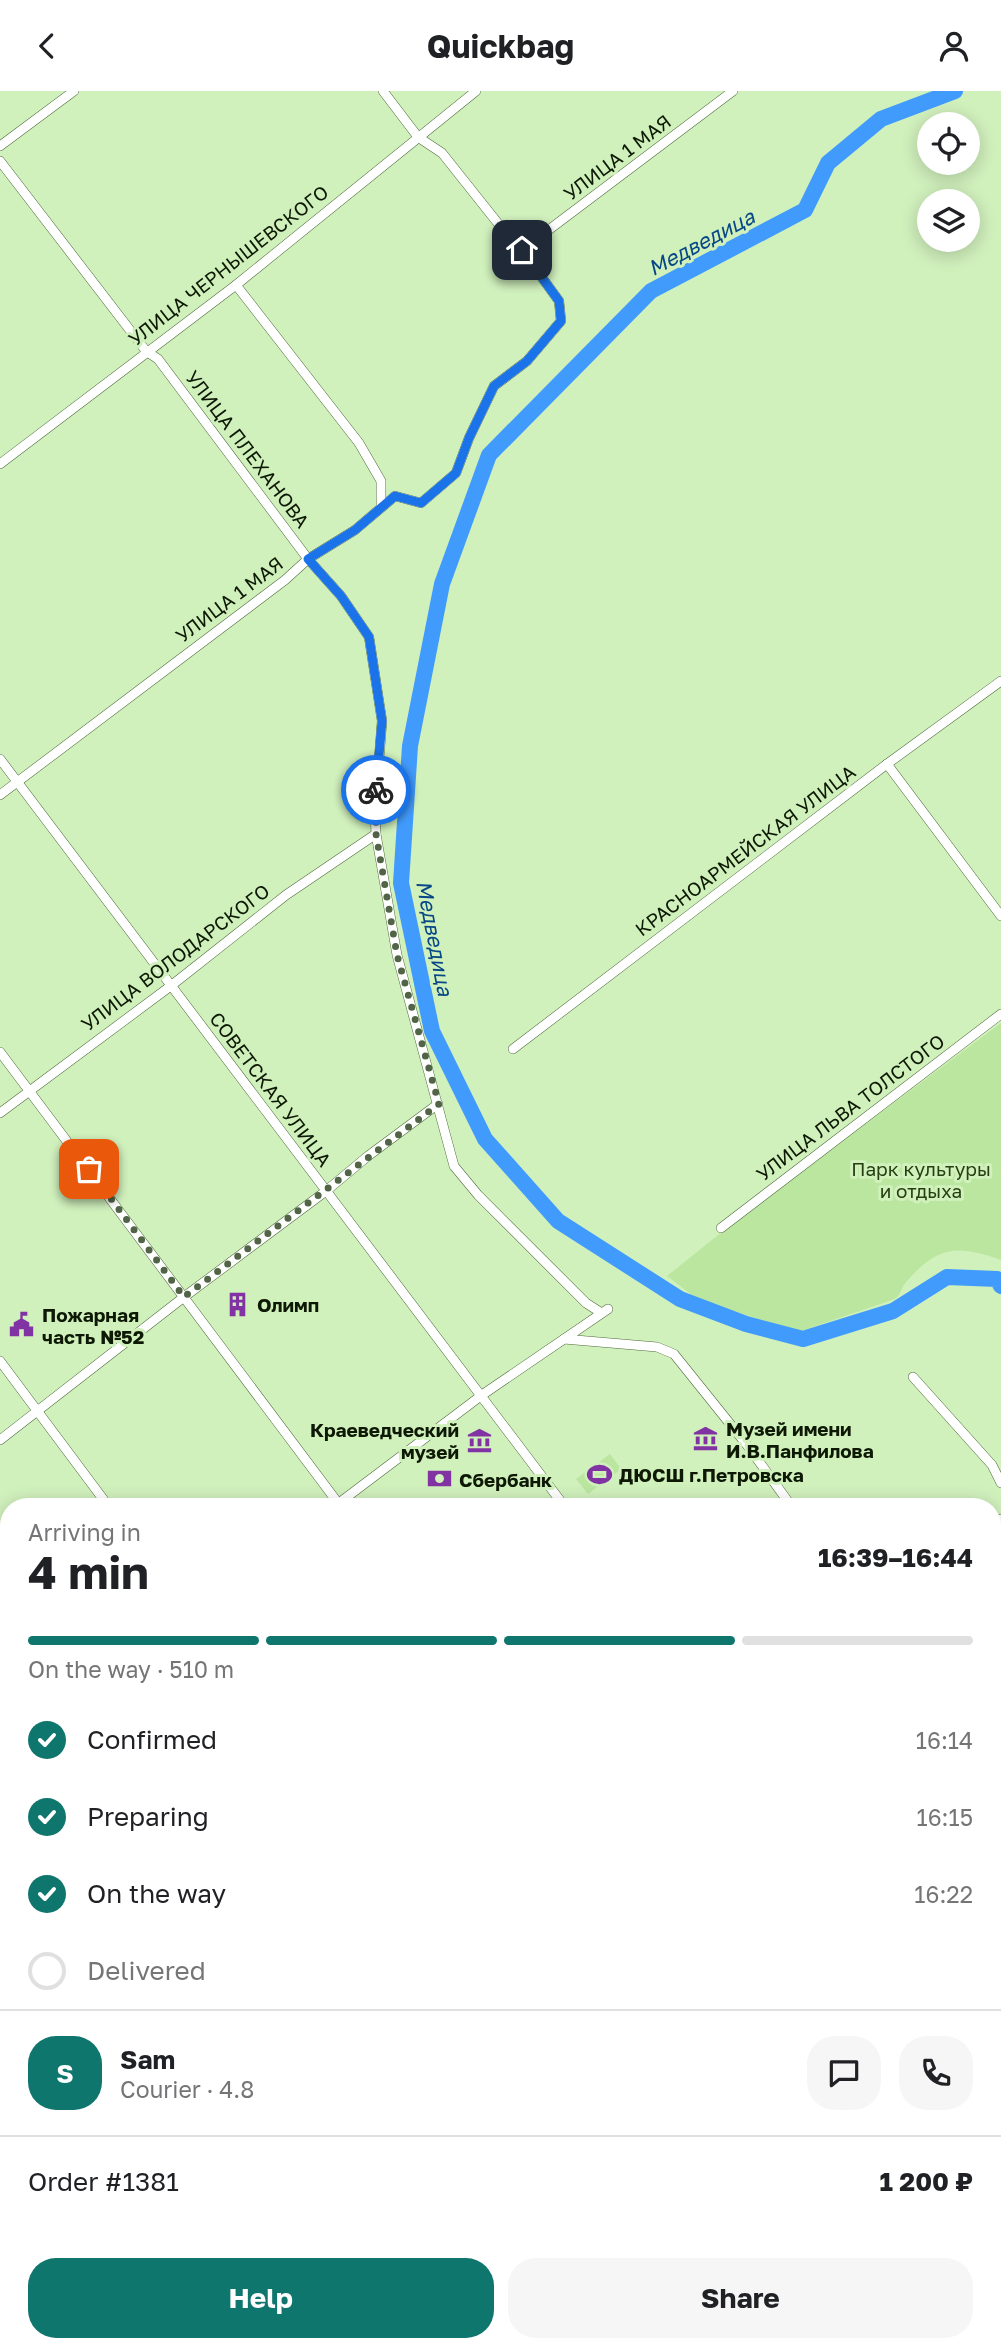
<!DOCTYPE html>
<meta charset="utf-8">
<style>
:root{--surface:#fff;--page:#f6f6f6;--text:#202124;--muted:#757577;--line:#e0e0e0;--accent:#0f766e}
body{margin:0;font-family:"Golos Text",sans-serif;background:var(--page);color:var(--text);height:100vh;display:flex;flex-direction:column;font-size:26px;white-space:nowrap}
*{box-sizing:border-box;margin:0}
p{font-size:23px;color:var(--muted)}
.icon{flex:none;width:38px;height:38px;fill:none;stroke:currentColor;stroke-width:2;stroke-linecap:round;stroke-linejoin:round}
.map{position:relative;flex:1;overflow:hidden}
.drawer{position:absolute;left:0px;top:1407px;width:1001px;height:854px;display:flex;flex-direction:column;background:var(--surface);border-radius:28px 28px 0 0;box-shadow:0 4px 18px #0003}
.drawer>*{flex:none}
.controls{position:absolute;left:917px;top:21px;display:grid;gap:14px}
.controls a{display:grid;place-items:center;width:63px;height:63px;border-radius:50%;background:var(--surface);box-shadow:0 4px 18px #0003;font-size:35px}
.pin{position:absolute;display:grid;place-items:center;width:60px;height:60px;color:#fff;margin:-30px;border-radius:14px;box-shadow:0 4px 10px #0006}
.courier{position:absolute;display:grid;place-items:center;width:70px;height:70px;margin:-35px;border:5px solid #1a73e8;border-radius:50%;background:#fff;color:#222;box-shadow:0 2px 9px #0007}
.overview em{font-style:normal;font-weight:700}
.overview div{display:flex;flex-direction:column-reverse}
.overview{display:flex;align-items:center;justify-content:space-between;height:119px;padding:0 28px}
h1{font-size:46px;font-weight:700;line-height:52px}
.bar{display:grid;grid-template-columns:repeat(4,1fr);gap:10px 7px;align-content:center;height:84px;padding:0 28px}
.bar i{height:9px;border-radius:5px;background:var(--line)}
.bar .current{background:var(--accent)}
.bar p{grid-column:span 4}
.line{display:flex;align-items:center;gap:18px;padding:0 28px;border-top:2px solid var(--line)}
.line div{flex:1}
.round{display:grid;place-items:center;flex:none;width:74px;height:74px;border-radius:28px;background:var(--page)}
ol{padding:0 28px;list-style:none}
li{display:flex;align-items:center;gap:21px;height:77px}
li p{margin-inline-start:auto}
li .icon{padding:7px;border-radius:50%;background:var(--accent);color:#fff;stroke-width:4}
li:last-child{color:var(--muted)}
li i{width:38px;height:38px;border:4px solid var(--line);border-radius:50%}
.action{display:flex;gap:14px;margin-top:auto;padding:14px 28px}
.action a{flex:1;height:80px;border-radius:28px;background:var(--accent);color:#fff;font-size:28px;font-weight:700;line-height:80px;text-align:center}
.action a+a{background:var(--page);color:var(--text)}
header{display:flex;justify-content:space-between;align-items:center;height:91px;padding:0 28px;background:var(--surface);font-size:32px;font-weight:700}
.map>svg:first-child{display:block}
.green{fill:#bbe69f}
.lines{fill:none;stroke-linecap:round;stroke-linejoin:round}
.river{stroke:#419bfd;stroke-width:16}
.minor-casing{stroke:#506b3d;stroke-width:10}
.minor{stroke:#fff;stroke-width:9}
.done{stroke:#516445;stroke-width:7;stroke-dasharray:0 12.6}
.route{stroke:#1a73e8;stroke-width:9}
.labels{text-anchor:middle;dominant-baseline:central;stroke-width:6;stroke-linejoin:round;paint-order:stroke}
.street-label{font-size:19px;fill:#0d1805;stroke:#d0f0bc}
.park-label{font-size:19px;fill:#263f10;stroke:#d0f0bc}
.poi-label{font-size:19px;font-weight:bold;fill:#0d1805;stroke:#d0f0bc;text-anchor:start}
.water-label{font-size:21px;font-style:italic;fill:#074785;stroke:#d0f0bc}
</style>
<header><svg class="icon" aria-label="back" viewBox="0 0 24 24"><path d="M15 5l-7 7 7 7"/></svg>Quickbag<svg class="icon" aria-label="person" viewBox="0 0 24 24"><circle cx="12" cy="8" r="4"/><path d="M4 21q1-7 8-7t8 7"/></svg></header>
<div class="map">
<svg width="1001" height="2261" viewBox="0 0 1001 2261">
<rect width="100%" height="100%" fill="#d0f0bc"/>
<g class="green">
<path d="M1001,932V1169C959,1154 938,1154 907,1190C901,1196 902,1202 895,1208L798,1241L697,1208L667,1185L737,1129Z"/>
<polygon points="610,1363 621,1378 588,1403 576,1388"/>
<polygon points="1001,1814 1001,1897 992,1886 992,1820"/>
</g>
<g class="lines">
<g class="river">
<polyline points="955,0 881,28 828,72 805,119 651,200 489,364 442,493 410,655 401,792 432,940 485,1048 558,1130 680,1208 746,1233 803,1248 893,1220 947,1186 997,1188 1001,1195"/>
<polyline points="0,2160 9,2156"/>
<polyline points="356,2252 372,2261"/>
</g>
<defs>
<g id="minor">
<polyline points="383,0 418,46 442,62 508,145 522,159"/>
<polyline points="0,55 74,0"/>
<polyline points="0,70 146,260 158,268 308,468 341,505 369,546 382,630 375,720 376,743 397,864 454,1075 478,1104 586,1212 600,1221"/>
<polyline points="236,194 359,352 381,390 381,416"/>
<polyline points="0,373 236,194 476,0"/>
<polyline points="0,668 565,1416"/>
<polyline points="887,673 1001,825"/>
<polyline points="0,704 285,489 308,468 355,439 395,405 421,412 456,382 469,347 494,295 527,270 561,230 559,210 522,159 733,0"/>
<polyline points="513,958 887,673 1001,590"/>
<polyline points="0,961 341,1416"/>
<polyline points="0,1022 172,894 286,804 376,743"/>
<polyline points="721,1137 1001,923"/>
<polyline points="564,1248 657,1256 674,1263 747,1354 792,1416"/>
<polyline points="0,1270 109,1416"/>
<polyline points="913,1286 992,1374 1001,1392"/>
<polyline points="0,1349 184,1206 326,1100 368,1065 438,1013"/>
<polyline points="335,1415 482,1304 608,1218"/>
<polyline points="992,1437 1001,1428"/>
<polyline points="0,1662 9,1656"/>
<polyline points="992,1687 1001,1698"/>
<polyline points="992,1794 1001,1788"/>
<polyline points="0,1874 9,1886"/>
<polyline points="992,1971 1001,1982"/>
<polyline points="0,2198 9,2194"/>
<polyline points="204,2252 219,2261"/>
<polyline points="736,2252 742,2261"/>
<polyline points="973,2252 980,2261"/>
<polyline points="679,2261 691,2252"/>
</g>
</defs>
<use href="#minor" class="minor-casing"/>
<use href="#minor" class="minor"/>
</g>
<g class="lines">
<polyline class="done" points="89,1078 184,1206 439,1013 397,864 376,743 376,699"/>
<polyline class="route" points="376,699 382,630 369,546 341,505 308,468 355,439 395,405 421,412 456,382 469,347 494,295 527,270 561,230 559,210 522,159"/>
</g>
<defs>
<symbol id="building-bare" viewBox="-9 -9 18 18"><path d="M-4-6H4V6H1V3H-1V6H-4ZM-2.5-4.3h1.7v1.8h-1.7ZM.8-4.3h1.7v1.8H.8ZM-2.5-1h1.7V.8h-1.7ZM.8-1h1.7V.8H.8Z" fill="#8133a4" stroke="#d0f0bc" stroke-width="2.5" paint-order="stroke"/></symbol>
<symbol id="civic-bare" viewBox="-9 -9 18 18"><path d="M-.6-6.5H3V-4.5H.6V-3L4-1V1h2V6H-6V1h2V-1L-.6-3ZM-1.2 2.5V6h2.4V2.5Z" fill="#8133a4" stroke="#d0f0bc" stroke-width="2.5" paint-order="stroke"/></symbol>
<symbol id="museum-bare" viewBox="-9 -9 18 18"><path d="M0-6L6-3V-2H-6V-3ZM-5-1h2V3h-2ZM-1-1h2V3h-2ZM3-1h2V3H3ZM-6 4H6V6H-6Z" fill="#8133a4" stroke="#d0f0bc" stroke-width="2.5" paint-order="stroke"/></symbol>
<symbol id="stadium-bare" viewBox="-9 -9 18 18"><path d="M0-5a6.5 5 0 1 0 0 10a6.5 5 0 1 0 0-10ZM-3.5-1.8h7v3.6h-7Z" fill="#8133a4" stroke="#d0f0bc" stroke-width="2.5" paint-order="stroke"/></symbol>
<symbol id="bank-bare" viewBox="-9 -9 18 18"><path d="M-6-4H6V4H-6ZM0-2.3a2.3 2.3 0 1 0 0 4.6a2.3 2.3 0 1 0 0-4.6Z" fill="#8133a4" stroke="#d0f0bc" stroke-width="2.5" paint-order="stroke"/></symbol>
</defs>
<g fill-rule="evenodd">
<use href="#building-bare" x="220" y="1196" width="35" height="35"/>
<use href="#civic-bare" x="4" y="1216" width="35" height="35"/>
<use href="#museum-bare" x="688" y="1330" width="35" height="35"/>
<use href="#museum-bare" x="462" y="1332" width="35" height="35"/>
<use href="#stadium-bare" x="582" y="1366" width="35" height="35"/>
<use href="#bank-bare" x="422" y="1370" width="35" height="35"/>
</g>
<g class="labels">
<g class="street-label">
<text transform="translate(617 66) rotate(-37)">УЛИЦА 1 МАЯ</text>
<text transform="translate(228 174) rotate(-38)">УЛИЦА ЧЕРНЫШЕВСКОГО</text>
<text transform="translate(248 358) rotate(53)">УЛИЦА ПЛЕХАНОВА</text>
<text transform="translate(229 508) rotate(-37)">УЛИЦА 1 МАЯ</text>
<text transform="translate(745 759) rotate(-37)">КРАСНОАРМЕЙСКАЯ УЛИЦА</text>
<text transform="translate(175 866) rotate(-37)">УЛИЦА ВОЛОДАРСКОГО</text>
<text transform="translate(271 998) rotate(53)">СОВЕТСКАЯ УЛИЦА</text>
<text transform="translate(850 1016) rotate(-37)">УЛИЦА ЛЬВА ТОЛСТОГО</text>
</g>
<g class="park-label">
<text x="921" y="1077">Парк культуры<tspan x="921" dy="22">и отдыха</tspan></text>
</g>
<g class="poi-label">
<text x="257" y="1213">Олимп</text>
<text x="42" y="1223">Пожарная<tspan x="42" dy="22">часть №52</tspan></text>
<text x="726" y="1337">Музей имени<tspan x="726" dy="22">И.В.Панфилова</tspan></text>
<text x="459" y="1338" text-anchor="end">Краеведческий<tspan x="459" dy="22">музей</tspan></text>
<text x="619" y="1383">ДЮСШ г.Петровска</text>
<text x="459" y="1388">Сбербанк</text>
</g>
<g class="water-label">
<text transform="translate(701 151) rotate(-28)">Медведица</text>
<text transform="translate(435 847) rotate(79)">Медведица</text>
</g>
</g>
</svg>
<div class="controls">
<a><svg class="icon" aria-label="locate" viewBox="0 0 24 24"><circle cx="12" cy="12" r="6"/><path d="M12 2v4M12 18v4M2 12h4M18 12h4"/></svg></a>
<a><svg class="icon" aria-label="layers" viewBox="0 0 24 24"><path d="M12 4l9 5-9 5-9-5zM3 14l9 5 9-5"/></svg></a>
</div>
<div class="pin" style="left:89px;top:1078px;background:#ea580c"><svg class="icon" aria-label="bag" viewBox="0 0 24 24"><path d="M5 8h14l-1 12H6zM9 8a3 3 0 0 1 6 0"/></svg></div>
<div class="pin" style="left:522px;top:159px;background:#1f2937"><svg class="icon" aria-label="home" viewBox="0 0 24 24"><path d="M3 11l9-7 9 7M6 9v11h12V9"/></svg></div>
<div class="courier" style="left:376px;top:699px"><svg class="icon" aria-label="bike" viewBox="0 0 24 24"><circle cx="6" cy="16" r="4"/><circle cx="18" cy="16" r="4"/><path d="M6 16l4-8h5l3 8M10 8l3 8H6M13 5h3"/></svg></div>
<section class="drawer">
<div class="overview"><div><h1>4 min</h1><p>Arriving in</p></div><em>16:39–16:44</em></div>
<div class="bar"><i class="current"></i><i class="current"></i><i class="current"></i><i></i><p>On the way · 510 m</p></div>
<ol>
<li><svg class="icon" aria-label="check" viewBox="0 0 24 24"><path d="M5 12l5 5 9-10"/></svg>Confirmed<p>16:14</p></li>
<li><svg class="icon" aria-label="check" viewBox="0 0 24 24"><path d="M5 12l5 5 9-10"/></svg>Preparing<p>16:15</p></li>
<li><svg class="icon" aria-label="check" viewBox="0 0 24 24"><path d="M5 12l5 5 9-10"/></svg>On the way<p>16:22</p></li>
<li><i></i>Delivered</li>
</ol>
<div class="line" style="height:126px"><b class="round" style="background:var(--accent);color:#fff">S</b><div><b>Sam</b><p>Courier · 4.8</p></div><a class="round"><svg class="icon" aria-label="chat" viewBox="0 0 24 24"><path d="M4 5h16v11H9l-5 4z"/></svg></a><a class="round"><svg class="icon" aria-label="phone" viewBox="0 0 24 24"><path d="M5 4h4l2 5-3 2q2 4 5 5l2-3 5 2v4C11 20 4 13 5 4z"/></svg></a></div>
<div class="line" style="height:91px"><div>Order #1381</div><b>1 200 ₽</b></div>
<div class="action"><a>Help</a><a>Share</a></div>
</section>
</div>
